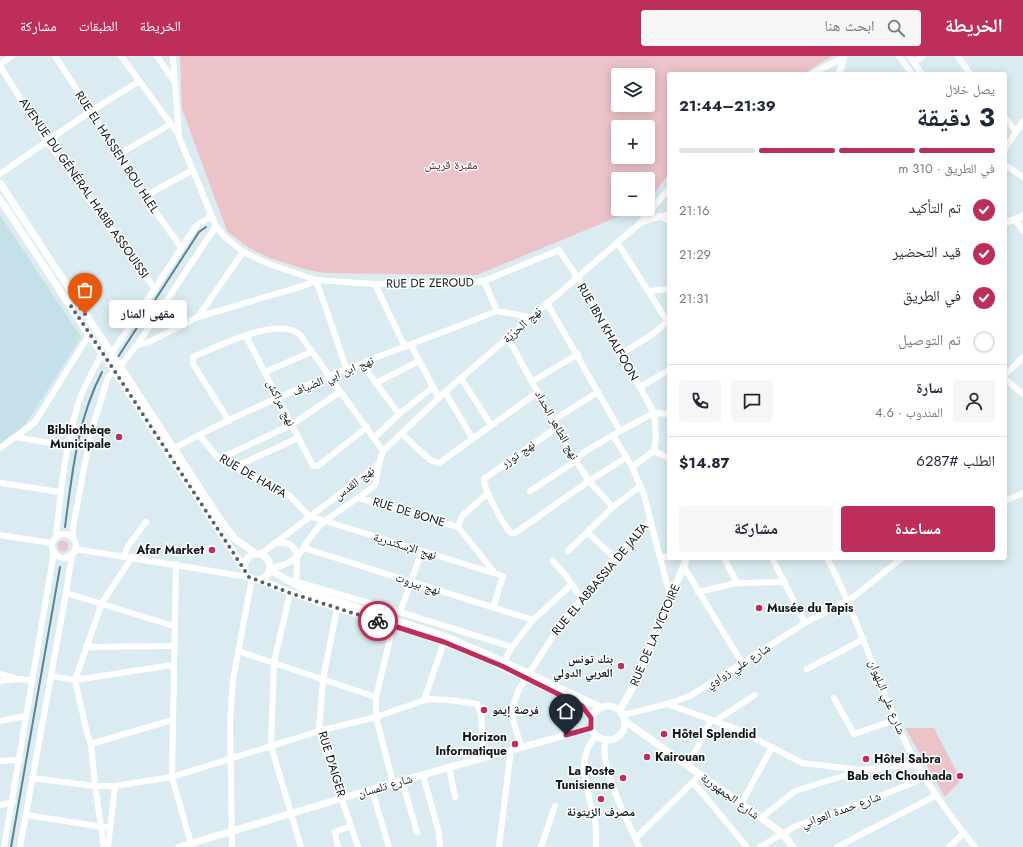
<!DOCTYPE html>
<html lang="ar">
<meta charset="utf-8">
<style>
:root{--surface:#fff;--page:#f6f6f7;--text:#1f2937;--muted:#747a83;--line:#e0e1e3;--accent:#bd2e5b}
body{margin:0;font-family:Jost,"Noto Naskh Arabic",sans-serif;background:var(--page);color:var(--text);direction:rtl;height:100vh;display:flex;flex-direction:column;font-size:15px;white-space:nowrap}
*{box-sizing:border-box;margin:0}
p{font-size:13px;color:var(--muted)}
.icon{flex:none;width:22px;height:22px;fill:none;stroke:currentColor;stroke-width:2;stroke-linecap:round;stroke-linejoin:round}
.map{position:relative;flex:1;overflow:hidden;direction:ltr}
.drawer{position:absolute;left:667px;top:16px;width:340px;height:488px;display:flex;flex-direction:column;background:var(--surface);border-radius:4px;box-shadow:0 2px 10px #0003;direction:rtl}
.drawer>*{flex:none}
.fabs{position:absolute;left:611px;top:12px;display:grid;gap:8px}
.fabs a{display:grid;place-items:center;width:44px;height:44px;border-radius:4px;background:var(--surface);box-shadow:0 2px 10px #0003;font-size:20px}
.pin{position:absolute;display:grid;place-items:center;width:34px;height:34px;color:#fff;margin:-41px -17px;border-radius:50% 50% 50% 0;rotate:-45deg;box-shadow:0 0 4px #0007}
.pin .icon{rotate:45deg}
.courier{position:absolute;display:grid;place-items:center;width:40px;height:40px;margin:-20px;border:3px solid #bd2e5b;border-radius:50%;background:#fff;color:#222;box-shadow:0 1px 5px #0007}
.bubble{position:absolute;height:28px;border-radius:4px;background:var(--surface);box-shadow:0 2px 10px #0003;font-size:13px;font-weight:700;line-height:28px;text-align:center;direction:rtl}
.headline em{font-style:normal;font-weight:700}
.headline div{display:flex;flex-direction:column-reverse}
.headline{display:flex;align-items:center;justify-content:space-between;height:68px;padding:0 12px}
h1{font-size:26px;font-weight:700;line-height:30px}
.bar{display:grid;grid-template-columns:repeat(4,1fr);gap:6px 4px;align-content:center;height:48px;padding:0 12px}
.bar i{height:5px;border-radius:3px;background:var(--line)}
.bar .selected{background:var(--accent)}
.bar p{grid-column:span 4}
.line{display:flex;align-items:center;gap:10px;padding:0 12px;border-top:1px solid var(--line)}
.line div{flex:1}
.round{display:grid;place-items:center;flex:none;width:42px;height:42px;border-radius:4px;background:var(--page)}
ol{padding:0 12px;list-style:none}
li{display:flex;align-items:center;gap:12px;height:44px}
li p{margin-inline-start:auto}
li .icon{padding:4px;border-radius:50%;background:var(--accent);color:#fff;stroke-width:4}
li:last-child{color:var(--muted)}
li i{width:22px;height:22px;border:2px solid var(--line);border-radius:50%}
.button{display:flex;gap:8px;margin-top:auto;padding:8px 12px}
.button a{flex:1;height:46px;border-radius:4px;background:var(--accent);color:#fff;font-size:16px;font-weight:700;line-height:46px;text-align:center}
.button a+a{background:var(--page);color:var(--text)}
header{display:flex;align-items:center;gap:24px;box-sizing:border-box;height:56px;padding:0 20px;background:var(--accent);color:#fff}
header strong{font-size:19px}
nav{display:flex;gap:22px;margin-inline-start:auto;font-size:14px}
.search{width:280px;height:36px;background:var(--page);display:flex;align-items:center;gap:10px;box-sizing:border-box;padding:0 14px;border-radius:4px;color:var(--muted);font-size:15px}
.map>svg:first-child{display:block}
.built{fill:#c5e0e9}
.green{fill:#ecc3c9;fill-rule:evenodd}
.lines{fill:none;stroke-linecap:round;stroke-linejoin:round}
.stream{stroke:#5d8390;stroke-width:2}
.minor{stroke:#fff;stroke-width:6}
.major{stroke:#fff;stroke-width:7}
.done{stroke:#576266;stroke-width:4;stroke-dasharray:0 7.2}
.route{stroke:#bd2e5b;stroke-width:5}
.poi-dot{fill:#bd2e5b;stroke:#fff;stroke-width:1.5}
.labels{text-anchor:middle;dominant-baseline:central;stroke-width:3;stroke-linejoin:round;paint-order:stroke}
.street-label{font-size:12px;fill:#11171a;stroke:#fff}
.park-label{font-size:12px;fill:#632635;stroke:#fff}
.poi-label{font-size:12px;font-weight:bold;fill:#11171a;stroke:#fff;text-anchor:end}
</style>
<header>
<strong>الخريطة</strong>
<div class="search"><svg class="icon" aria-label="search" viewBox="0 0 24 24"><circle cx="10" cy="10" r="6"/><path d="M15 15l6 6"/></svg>ابحث هنا</div>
<nav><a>الخريطة</a><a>الطبقات</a><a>مشاركة</a></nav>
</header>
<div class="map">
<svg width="1023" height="791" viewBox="0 0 1023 791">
<rect width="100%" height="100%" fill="#daecf2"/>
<polygon class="built" points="0,159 81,281 26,368 0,390"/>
<g class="green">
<path d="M180,0H832L803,18H669V118L652,140L648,142V123H618V153H631L622,159L477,219L324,217L304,213L270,202L249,192L227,175L182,53ZM618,19H648V49H618ZM618,71H648V101H618Z"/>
<circle cx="63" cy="490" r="5.5"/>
<polygon points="905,672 934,672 961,724 945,741"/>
</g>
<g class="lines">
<g class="stream">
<polyline points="118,301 199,176 206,171"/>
<path d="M65,471C72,419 77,364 102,316"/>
<polyline points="11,791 60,511"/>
</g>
<g class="minor">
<polyline points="55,0 153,152 181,191"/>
<polyline points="121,0 179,79"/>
<polyline points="157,0 174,25"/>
<polyline points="173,0 179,81 216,170 225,181 243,196 269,208 316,224 375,228 462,227 484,225 559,194 588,237 654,357 656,379 654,395"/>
<polyline points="899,0 912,18"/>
<polyline points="909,0 922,18"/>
<polyline points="958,0 970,18"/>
<polyline points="914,6 923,0"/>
<polyline points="0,8 12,0"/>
<polyline points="0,10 47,85 155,233"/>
<polyline points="812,18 844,1"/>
<polyline points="1005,61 1016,76"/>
<polyline points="1005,93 1023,65"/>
<polyline points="119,98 171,68"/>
<polyline points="1005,109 1023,121"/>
<polyline points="0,118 91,55 138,26"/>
<polyline points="145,140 193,114"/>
<polyline points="659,160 669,165"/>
<polyline points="1015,163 1023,175"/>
<polyline points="640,167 669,158"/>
<polyline points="617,186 669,268"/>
<polyline points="316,224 347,314"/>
<polyline points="484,225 497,255 530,261"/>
<polyline points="375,228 405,291"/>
<polyline points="649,235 669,233"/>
<polyline points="547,247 620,375"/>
<polyline points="198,261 243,196"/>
<polyline points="246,280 313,410 318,410 367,371"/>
<polyline points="508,282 569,394 589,425 613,451"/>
<polyline points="137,289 149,286 198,261 303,230 316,224"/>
<polyline points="411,289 439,342"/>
<polyline points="112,297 196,170 211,160"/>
<polyline points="621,298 653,278 669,264"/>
<polyline points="362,308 399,358"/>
<polyline points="265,316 311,296"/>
<polyline points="1005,319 1023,301"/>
<polyline points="461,322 491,369"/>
<polyline points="1005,323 1023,338"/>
<polyline points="533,325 578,298"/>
<polyline points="376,327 419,305"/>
<polyline points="640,331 669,314"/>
<polyline points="445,336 473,383"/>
<path d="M229,365L193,308V301C216,291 279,259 300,279L383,395"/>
<polyline points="552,365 598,336"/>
<path d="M556,372L484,423C483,431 504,471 511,477H515L589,425L627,401"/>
<polyline points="402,378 430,404 439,407 538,336"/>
<polyline points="199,379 219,403 289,439 309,460 503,520 493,552"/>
<polyline points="613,379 632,411 644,439 670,540"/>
<polyline points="15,381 68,390"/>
<polyline points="374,382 399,358 432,332"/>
<polyline points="0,392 35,366 89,279"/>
<path d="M173,393C276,336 388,298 497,255"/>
<polyline points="219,403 291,369 340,336"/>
<polyline points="235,411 298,382"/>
<polyline points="632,411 654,395 669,402"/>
<polyline points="0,427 61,436"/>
<polyline points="530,435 570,409 584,396 620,375 654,357 669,358"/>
<polyline points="488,437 462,460 458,471 494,516"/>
<polyline points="359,442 458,471"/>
<polyline points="1005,445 1023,437"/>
<polyline points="588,477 615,502"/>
<circle cx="64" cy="490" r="12"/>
<polyline points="0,479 52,487"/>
<path d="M56,481C61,435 65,388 79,345C85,328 94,313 102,298"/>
<polyline points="73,483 73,472 90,380 108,321 121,309 137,289 216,170"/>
<path d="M276,487C303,483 297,508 296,526"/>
<polyline points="304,492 533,564"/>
<polyline points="75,493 249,521"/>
<polyline points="568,495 613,451 640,430"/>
<polyline points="261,498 379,408"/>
<polyline points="124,500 128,490 146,466"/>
<polyline points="661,501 669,501"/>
<polyline points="724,502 737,527"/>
<polyline points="772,502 805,567"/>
<path d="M827,502C857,559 875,621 902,679C921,720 946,756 975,791"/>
<polyline points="553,505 566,520 581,542"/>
<polyline points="176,508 172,721 192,791"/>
<polyline points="684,511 742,607"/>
<path d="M271,512C308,506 300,485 324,466C340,453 358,443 374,430L376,426L379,408L383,395L445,336L639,168L669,133"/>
<polyline points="294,525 400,556 512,591"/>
<polyline points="698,536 737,527 785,526"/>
<polyline points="66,537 174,570"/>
<polyline points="290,537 274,606 271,690 301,791"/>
<polyline points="337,553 323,623 319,675 358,791"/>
<polyline points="400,556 422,495"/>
<polyline points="393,570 376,641 376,661 393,727"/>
<polyline points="86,591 174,590"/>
<polyline points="238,595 376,641"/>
<polyline points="502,609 512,591 533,564 572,528"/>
<polyline points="807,613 864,583"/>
<polyline points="0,618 14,622"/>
<polyline points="51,620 75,624 173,609"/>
<polyline points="0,625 17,623 32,624"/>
<polyline points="834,642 854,678 895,664"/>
<polyline points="424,644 444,586"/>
<polyline points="667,648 737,673 802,707 862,714 917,708"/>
<polyline points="623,659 667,648 690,640 805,567 852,542 902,502"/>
<polyline points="0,665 26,660"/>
<polyline points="715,665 755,639"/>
<path d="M606,684C597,709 629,766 639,791"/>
<polyline points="91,688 172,664"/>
<polyline points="521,691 511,656 519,633 564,563 615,502 651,464"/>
<polyline points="0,705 20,704"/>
<polyline points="688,710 711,664"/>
<polyline points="449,711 455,741"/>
<polyline points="423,719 439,777 440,791"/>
<polyline points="32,722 95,730 115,730 172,721 319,675 376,661 428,643 450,644 477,648 481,658 484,701"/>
<polyline points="402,725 417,776"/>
<polyline points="693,726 747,791"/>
<polyline points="372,734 389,791"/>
<polyline points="741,748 772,691"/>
<polyline points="0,749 13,746"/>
<polyline points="26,759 110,772"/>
<polyline points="761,762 795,735 859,715"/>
<polyline points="636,782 700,719"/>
<polyline points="4,791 54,496"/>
<polyline points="20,791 66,537 72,498"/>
<polyline points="104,791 95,730 91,688 88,681 75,624 102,547 132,501"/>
<polyline points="108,791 115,730"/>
<polyline points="232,791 230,664 233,624 252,522"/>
<polyline points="338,791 335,776 351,770"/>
<polyline points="499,791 511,694"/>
<polyline points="541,791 555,750"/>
<path d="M596,791C596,783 597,774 595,766C590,739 573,703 596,680"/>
<polyline points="760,791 796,770 875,742 924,722"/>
<polyline points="837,791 935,740"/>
<polyline points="949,791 964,777"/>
</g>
<g class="major">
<polyline points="839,18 844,0"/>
<polyline points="0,127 218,460 234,482 255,497"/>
<polyline points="0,143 89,279 114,314 245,514"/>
<polyline points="1005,167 1023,160"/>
<circle cx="257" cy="511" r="13"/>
<polyline points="270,514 307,535 447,581 504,606 600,651"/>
<path d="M260,524C320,550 383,564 444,586C476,598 507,613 538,628C557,638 579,644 591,662"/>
<circle cx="608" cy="667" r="17"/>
<polyline points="620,654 633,631 687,502"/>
<polyline points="625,665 782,777 793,791"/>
<polyline points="179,791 393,727 591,672"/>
</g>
</g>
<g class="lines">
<polyline class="done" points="85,258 76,246 71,250 114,314 249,521 290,537 378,565"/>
<polyline class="route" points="378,565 444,586 502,610 582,650 591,662 591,672 566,679"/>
</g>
<g class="poi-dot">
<circle cx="119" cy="381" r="4"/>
<circle cx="212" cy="494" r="4"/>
<circle cx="759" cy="552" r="4"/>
<circle cx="621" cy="610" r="4"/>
<circle cx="484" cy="654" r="4"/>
<circle cx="664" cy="678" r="4"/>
<circle cx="515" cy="688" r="4"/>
<circle cx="647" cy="701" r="4"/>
<circle cx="866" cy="703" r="4"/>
<circle cx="960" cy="720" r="4"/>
<circle cx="623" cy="722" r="4"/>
<circle cx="601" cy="743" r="4"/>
</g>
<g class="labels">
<g class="street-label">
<text transform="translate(117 96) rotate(57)">RUE EL HASSEN BOU HLEL</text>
<text transform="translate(84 132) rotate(55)">AVENUE DU GÉNÉRAL HABIB ASSOUISSI</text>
<text transform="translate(430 227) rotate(-1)">RUE DE ZEROUD</text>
<text transform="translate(522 269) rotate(-42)">نهج الحرّيّة</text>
<text transform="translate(608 276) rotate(60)">RUE IBN KHALFOON</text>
<text transform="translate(333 320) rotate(-22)">نهج ابن ابي الضياف</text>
<text transform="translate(281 347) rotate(64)">نهج مراكش</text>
<text transform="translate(557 369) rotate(61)">نهج الطاهر الحداد</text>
<text transform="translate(518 398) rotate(-35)">نهج توزر</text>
<text transform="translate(253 420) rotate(30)">RUE DE HAIFA</text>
<text transform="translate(354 427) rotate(-37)">نهج القدس</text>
<text transform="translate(409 456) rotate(17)">RUE DE BONE</text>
<text transform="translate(405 490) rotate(17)">نهج الإسكندرية</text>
<text transform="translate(600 523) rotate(-50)">RUE EL ABBASSIA DE JALTA</text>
<text transform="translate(418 528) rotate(18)">نهج بيروت</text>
<text transform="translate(655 579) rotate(-67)">RUE DE LA VICTOIRE</text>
<text transform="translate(738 610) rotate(-32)">شارع علي زواوي</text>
<text transform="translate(887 641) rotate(68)">شارع علي البلهوان</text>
<text transform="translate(332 708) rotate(73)">RUE D'AIGER</text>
<text transform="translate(385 730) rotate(-16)">شارع تلمسان</text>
<text transform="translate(730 740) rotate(36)">شارع الجمهورية</text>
<text transform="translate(841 754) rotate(-20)">شارع حمدة العواني</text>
</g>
<g class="park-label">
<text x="451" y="109">مقبرة قريش</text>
</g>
<g class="poi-label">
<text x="111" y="374">Bibliothèqe<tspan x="111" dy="14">Municipale</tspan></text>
<text x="204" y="494">Afar Market</text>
<text x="767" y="552" text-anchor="start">Musée du Tapis</text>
<text x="613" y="603">بنك تونس<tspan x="613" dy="14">العربي الدولي</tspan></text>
<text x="492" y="654" text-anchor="start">فرصة إيمو</text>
<text x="672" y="678" text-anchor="start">Hôtel Splendid</text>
<text x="507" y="681">Horizon<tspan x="507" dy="14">Informatique</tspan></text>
<text x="655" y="701" text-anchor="start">Kairouan</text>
<text x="874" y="703" text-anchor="start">Hôtel Sabra</text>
<text x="615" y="715">La Poste<tspan x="615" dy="14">Tunisienne</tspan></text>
<text x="952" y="720">Bab ech Chouhada</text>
<text x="601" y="756" text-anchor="middle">مصرف الزيتونة</text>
</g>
</g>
</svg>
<div class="fabs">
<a><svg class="icon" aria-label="layers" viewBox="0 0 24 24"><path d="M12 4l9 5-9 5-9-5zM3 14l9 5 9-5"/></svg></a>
<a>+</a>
<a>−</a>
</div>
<div class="pin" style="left:85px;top:258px;background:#ea580c"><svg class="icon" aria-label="bag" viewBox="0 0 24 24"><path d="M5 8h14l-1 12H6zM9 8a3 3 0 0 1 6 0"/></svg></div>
<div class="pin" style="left:566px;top:679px;background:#1f2937"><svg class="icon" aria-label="home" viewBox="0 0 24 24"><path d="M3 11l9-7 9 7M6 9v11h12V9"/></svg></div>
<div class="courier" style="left:378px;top:565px"><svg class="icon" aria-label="bike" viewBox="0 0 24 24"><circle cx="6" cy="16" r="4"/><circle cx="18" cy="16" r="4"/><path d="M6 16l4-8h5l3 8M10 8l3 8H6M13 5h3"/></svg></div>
<div class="bubble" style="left:109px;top:244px;width:78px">مقهى المنار</div>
<section class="drawer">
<div class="headline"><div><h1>3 دقيقة</h1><p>يصل خلال</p></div><em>21:39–21:44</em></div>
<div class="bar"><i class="selected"></i><i class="selected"></i><i class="selected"></i><i></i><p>في الطريق · 310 m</p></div>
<ol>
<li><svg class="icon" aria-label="check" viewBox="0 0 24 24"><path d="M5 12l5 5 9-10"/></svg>تم التأكيد<p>21:16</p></li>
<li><svg class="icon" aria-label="check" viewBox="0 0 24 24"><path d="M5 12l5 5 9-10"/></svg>قيد التحضير<p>21:29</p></li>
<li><svg class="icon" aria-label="check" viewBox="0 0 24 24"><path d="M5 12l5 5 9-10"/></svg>في الطريق<p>21:31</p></li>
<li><i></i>تم التوصيل</li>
</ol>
<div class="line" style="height:72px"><a class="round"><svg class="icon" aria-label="person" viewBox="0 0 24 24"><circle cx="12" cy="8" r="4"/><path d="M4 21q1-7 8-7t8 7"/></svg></a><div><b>سارة</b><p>المندوب · 4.6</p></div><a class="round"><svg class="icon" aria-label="chat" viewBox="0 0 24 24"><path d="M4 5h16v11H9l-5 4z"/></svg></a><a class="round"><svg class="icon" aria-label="phone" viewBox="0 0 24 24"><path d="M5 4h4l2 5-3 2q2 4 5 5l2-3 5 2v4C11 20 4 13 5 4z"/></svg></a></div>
<div class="line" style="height:52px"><div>الطلب #6287</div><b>$14.87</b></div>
<div class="button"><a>مساعدة</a><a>مشاركة</a></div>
</section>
</div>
